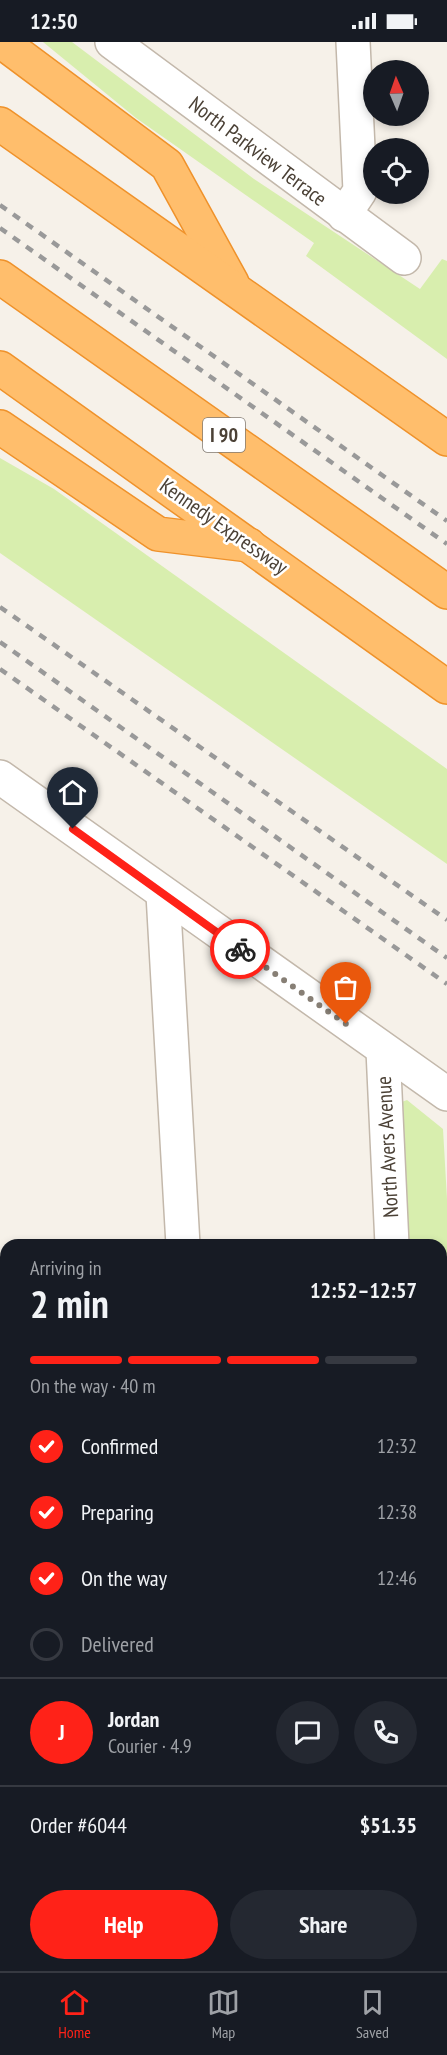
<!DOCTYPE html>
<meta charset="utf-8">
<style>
:root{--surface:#171b24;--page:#242831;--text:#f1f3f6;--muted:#9ea1a6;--line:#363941;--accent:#ff2218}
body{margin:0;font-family:"PT Sans Narrow",sans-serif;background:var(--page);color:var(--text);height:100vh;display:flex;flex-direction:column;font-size:22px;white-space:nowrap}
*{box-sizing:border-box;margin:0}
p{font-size:20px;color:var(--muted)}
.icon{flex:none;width:33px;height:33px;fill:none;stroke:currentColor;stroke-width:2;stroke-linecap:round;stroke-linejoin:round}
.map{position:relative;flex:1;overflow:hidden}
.side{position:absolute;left:0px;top:1197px;width:447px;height:732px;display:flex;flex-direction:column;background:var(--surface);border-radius:18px 18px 0 0;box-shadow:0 3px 9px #0003}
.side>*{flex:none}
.needle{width:39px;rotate:358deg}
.buttons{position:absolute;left:363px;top:18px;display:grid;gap:12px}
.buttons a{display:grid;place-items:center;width:66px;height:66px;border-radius:50%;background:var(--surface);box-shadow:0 3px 9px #0003;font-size:30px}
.pin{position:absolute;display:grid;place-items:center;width:51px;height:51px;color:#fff;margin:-62px -26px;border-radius:50% 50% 50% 0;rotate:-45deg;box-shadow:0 0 6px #0007}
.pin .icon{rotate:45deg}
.courier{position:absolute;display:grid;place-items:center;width:60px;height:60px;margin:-30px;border:4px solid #ff2218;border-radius:50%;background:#fff;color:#222;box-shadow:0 2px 8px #0007}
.headline em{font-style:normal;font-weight:700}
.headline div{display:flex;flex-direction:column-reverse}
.headline{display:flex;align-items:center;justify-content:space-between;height:102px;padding:0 30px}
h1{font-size:39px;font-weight:700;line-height:45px}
.bar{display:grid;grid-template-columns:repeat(4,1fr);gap:9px 6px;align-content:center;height:72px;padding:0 30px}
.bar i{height:8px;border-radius:4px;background:var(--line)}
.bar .current{background:var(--accent)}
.bar p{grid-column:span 4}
.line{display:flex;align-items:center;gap:15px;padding:0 30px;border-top:2px solid var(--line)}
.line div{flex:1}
.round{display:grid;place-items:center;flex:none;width:63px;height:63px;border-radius:32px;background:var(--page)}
ol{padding:0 30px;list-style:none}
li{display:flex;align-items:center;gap:18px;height:66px}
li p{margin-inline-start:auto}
li .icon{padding:6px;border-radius:50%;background:var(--accent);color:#fff;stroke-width:4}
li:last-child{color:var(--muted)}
li i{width:33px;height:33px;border:3px solid var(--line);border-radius:50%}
.action{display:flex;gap:12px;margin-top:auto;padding:12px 30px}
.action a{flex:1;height:69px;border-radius:36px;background:var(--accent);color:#fff;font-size:24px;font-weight:700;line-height:69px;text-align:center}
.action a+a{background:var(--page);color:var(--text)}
.status{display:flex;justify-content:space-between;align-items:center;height:42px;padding:0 30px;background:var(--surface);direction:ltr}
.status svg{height:16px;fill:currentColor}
.tabs{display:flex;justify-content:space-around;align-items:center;height:84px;border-top:2px solid var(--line);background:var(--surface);font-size:16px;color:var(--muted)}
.tabs a{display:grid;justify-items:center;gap:3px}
.tabs .current{color:var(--accent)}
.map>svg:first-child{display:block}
.green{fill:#d8eeae}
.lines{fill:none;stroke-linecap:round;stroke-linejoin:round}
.minor-casing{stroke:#c3b8ab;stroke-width:36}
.highway-casing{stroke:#ef922b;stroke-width:36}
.minor{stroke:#fff;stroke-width:33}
.highway{stroke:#ffbe6c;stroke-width:33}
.rail{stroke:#999;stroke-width:4.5;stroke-dasharray:8 8;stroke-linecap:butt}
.done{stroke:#877f75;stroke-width:6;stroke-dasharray:0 10.8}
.route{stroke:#ff2218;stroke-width:8}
.labels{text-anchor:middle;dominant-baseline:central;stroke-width:5;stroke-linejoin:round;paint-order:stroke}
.shield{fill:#fff;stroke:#817a72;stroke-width:1.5}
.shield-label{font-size:20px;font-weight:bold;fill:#4b4136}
.street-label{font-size:21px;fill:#4b4136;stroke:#fff}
</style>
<div class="status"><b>12:50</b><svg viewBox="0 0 49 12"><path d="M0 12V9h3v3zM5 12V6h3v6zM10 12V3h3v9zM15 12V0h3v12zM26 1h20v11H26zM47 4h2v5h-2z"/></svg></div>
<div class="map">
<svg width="447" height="1929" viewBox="0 0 447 1929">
<rect width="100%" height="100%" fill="#f6f1e9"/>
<g class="green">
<polygon points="43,0 72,0 254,137 420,247 442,217 447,219 447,317 306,214 314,201 136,76"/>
<polygon points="0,416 54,447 447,727 447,822 0,511"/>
<polygon points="407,1058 443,1087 447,1157 447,1268 441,1276 441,1203 399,1203 399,1061"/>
<polygon points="441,1314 447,1318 447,1703 441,1699"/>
<polygon points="447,1734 447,1772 441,1767 441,1739"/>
<polygon points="447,1808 447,1929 441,1913 441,1813"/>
</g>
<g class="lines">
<defs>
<g id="minor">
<polyline points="112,0 404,216"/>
<polyline points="344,173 360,149 353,0"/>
<polyline points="0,735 447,1052"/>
<polyline points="163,852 183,1203"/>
<polyline points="383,1008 392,1203"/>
<polyline points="441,1298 447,1297"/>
<polyline points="0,1323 6,1322"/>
<polyline points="441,1715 447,1715"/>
<polyline points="441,1797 447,1797"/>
<polyline points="224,1923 224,1929"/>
<polyline points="430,1923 431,1929"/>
</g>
<g id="highway">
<polyline points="2,0 167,123 232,241"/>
<polyline points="0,82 447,397"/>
<polyline points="0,235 447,550"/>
<polyline points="0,326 447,645"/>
<polyline points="0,385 158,492 249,503"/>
</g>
</defs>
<use href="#minor" class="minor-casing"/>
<use href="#highway" class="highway-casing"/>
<use href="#minor" class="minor"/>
<use href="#highway" class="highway"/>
<g class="rail">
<polyline points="0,163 447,479"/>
<polyline points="0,186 447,502"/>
<polyline points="0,565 447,878"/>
<polyline points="0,600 447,916"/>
<polyline points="0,627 447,942"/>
</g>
</g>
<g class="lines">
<polyline class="done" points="240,907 346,982"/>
<polyline class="route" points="73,787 240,907"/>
</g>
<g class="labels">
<rect class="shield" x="203" y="376" width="42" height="34" rx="4.5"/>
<g class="shield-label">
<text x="224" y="393">I 90</text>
</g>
<g class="street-label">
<text transform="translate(258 109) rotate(37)">North Parkview Terrace</text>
<text transform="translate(224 484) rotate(35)">Kennedy Expressway</text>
<text transform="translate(387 1105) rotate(-93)">North Avers Avenue</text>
</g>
</g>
</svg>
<div class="buttons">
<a><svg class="needle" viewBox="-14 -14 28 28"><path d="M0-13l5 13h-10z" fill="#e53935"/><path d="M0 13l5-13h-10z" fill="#9ea1a6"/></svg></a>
<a><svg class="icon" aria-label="locate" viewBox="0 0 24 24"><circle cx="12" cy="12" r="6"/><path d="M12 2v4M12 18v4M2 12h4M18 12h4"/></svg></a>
</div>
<div class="pin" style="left:346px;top:982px;background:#ea580c"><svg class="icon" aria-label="bag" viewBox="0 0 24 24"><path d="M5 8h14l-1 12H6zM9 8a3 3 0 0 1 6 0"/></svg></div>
<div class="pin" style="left:73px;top:787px;background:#1f2937"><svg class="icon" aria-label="home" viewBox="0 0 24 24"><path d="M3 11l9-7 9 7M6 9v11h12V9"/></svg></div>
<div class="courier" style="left:240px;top:907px"><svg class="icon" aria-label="bike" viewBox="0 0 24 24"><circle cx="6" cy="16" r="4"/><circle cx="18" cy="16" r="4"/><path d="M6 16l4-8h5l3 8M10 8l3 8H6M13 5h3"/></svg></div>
<section class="side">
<div class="headline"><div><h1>2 min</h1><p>Arriving in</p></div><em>12:52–12:57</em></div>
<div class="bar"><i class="current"></i><i class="current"></i><i class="current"></i><i></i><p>On the way · 40 m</p></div>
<ol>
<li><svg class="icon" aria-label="check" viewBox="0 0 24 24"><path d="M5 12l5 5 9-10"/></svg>Confirmed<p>12:32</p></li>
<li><svg class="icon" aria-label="check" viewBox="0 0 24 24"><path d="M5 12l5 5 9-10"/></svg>Preparing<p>12:38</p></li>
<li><svg class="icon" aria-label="check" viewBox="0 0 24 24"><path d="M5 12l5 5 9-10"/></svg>On the way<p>12:46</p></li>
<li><i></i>Delivered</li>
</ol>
<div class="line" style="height:108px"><b class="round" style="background:var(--accent);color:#fff">J</b><div><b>Jordan</b><p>Courier · 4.9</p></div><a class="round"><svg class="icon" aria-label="chat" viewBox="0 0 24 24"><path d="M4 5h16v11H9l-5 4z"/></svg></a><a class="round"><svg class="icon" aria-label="phone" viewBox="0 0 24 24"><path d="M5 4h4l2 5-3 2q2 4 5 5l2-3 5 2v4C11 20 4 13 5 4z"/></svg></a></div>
<div class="line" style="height:78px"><div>Order #6044</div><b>$51.35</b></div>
<div class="action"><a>Help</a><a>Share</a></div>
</section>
</div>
<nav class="tabs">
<a class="current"><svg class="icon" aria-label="home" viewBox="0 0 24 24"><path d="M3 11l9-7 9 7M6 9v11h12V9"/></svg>Home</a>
<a><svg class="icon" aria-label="map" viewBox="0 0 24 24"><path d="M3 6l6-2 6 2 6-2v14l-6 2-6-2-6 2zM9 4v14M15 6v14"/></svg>Map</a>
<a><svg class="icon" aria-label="saved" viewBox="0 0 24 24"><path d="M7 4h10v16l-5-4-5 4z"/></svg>Saved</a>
</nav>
